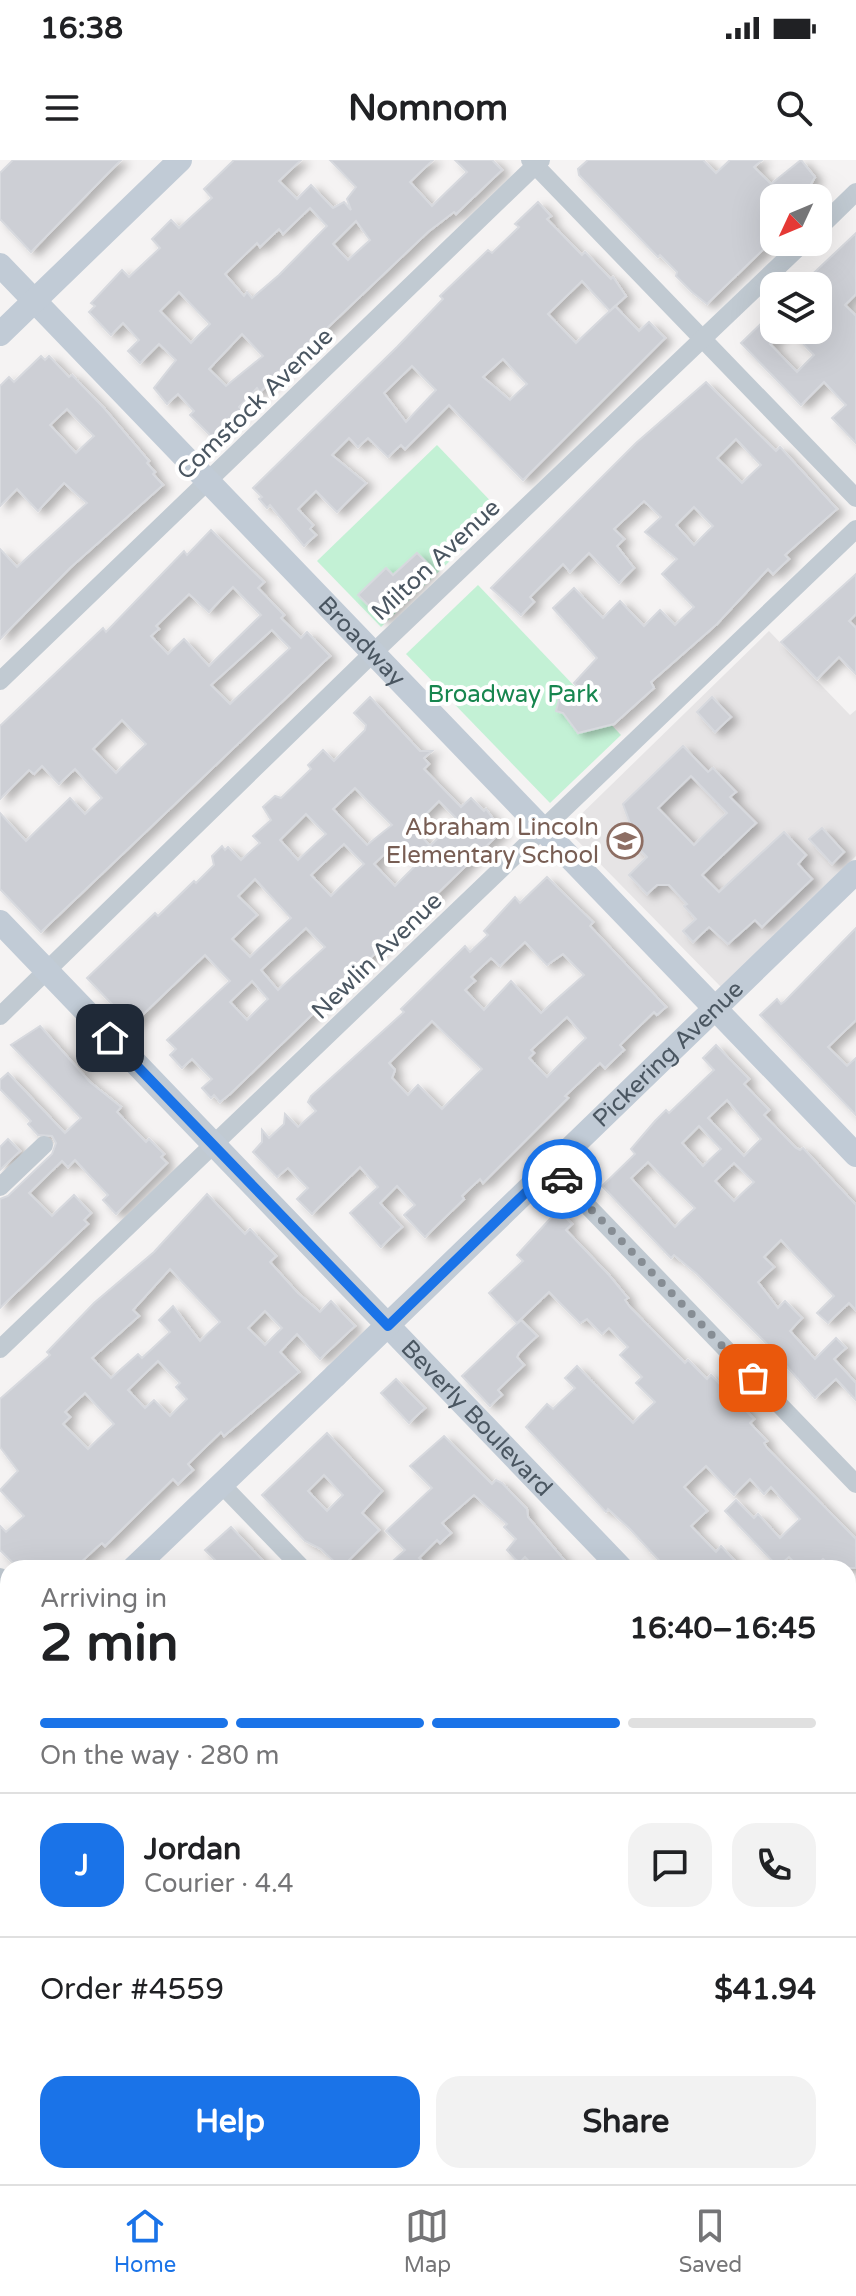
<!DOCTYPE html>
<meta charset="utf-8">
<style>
:root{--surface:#fff;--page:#f2f2f2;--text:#202124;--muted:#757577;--line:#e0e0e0;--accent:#1a73e8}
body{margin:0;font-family:"Varela Round",sans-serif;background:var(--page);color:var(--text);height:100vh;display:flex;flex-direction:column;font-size:30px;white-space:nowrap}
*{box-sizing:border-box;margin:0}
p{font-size:26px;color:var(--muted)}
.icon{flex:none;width:44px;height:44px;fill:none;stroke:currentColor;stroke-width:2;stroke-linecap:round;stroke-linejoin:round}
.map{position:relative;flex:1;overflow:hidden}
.drawer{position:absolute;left:0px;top:1400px;width:856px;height:624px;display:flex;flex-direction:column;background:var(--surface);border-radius:24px 24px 0 0;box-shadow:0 8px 32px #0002}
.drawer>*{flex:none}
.needle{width:52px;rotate:226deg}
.tools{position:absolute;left:760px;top:24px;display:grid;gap:16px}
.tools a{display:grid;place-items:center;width:72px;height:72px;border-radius:16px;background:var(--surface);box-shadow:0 8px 32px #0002;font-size:40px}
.pin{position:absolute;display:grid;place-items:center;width:68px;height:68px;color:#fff;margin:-34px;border-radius:16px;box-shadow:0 4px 12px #0006}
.courier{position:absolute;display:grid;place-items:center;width:80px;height:80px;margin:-40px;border:6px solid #1a73e8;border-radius:50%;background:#fff;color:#222;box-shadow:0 2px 10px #0007}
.summary em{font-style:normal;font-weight:800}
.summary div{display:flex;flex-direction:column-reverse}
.summary{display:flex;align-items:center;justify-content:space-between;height:136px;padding:0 40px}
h1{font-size:52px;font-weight:800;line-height:60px}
.bar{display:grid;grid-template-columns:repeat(4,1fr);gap:12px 8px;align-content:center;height:96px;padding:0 40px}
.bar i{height:10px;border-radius:6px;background:var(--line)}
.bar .active{background:var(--accent)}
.bar p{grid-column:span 4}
.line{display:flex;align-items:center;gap:20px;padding:0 40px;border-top:2px solid var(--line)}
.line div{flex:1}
.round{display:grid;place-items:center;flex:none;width:84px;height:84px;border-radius:24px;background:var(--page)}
.cta{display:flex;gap:16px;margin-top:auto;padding:16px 40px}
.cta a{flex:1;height:92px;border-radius:24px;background:var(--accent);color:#fff;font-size:32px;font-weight:800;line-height:92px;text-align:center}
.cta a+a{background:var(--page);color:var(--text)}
.status{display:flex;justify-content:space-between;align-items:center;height:56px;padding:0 40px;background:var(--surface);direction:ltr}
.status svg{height:22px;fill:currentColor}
header{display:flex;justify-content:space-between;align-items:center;height:104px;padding:0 40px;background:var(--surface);font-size:36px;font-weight:800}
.tabs{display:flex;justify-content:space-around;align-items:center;height:112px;border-top:2px solid var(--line);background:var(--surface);font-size:22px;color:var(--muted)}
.tabs a{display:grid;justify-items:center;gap:4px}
.tabs .active{color:var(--accent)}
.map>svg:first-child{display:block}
.education{fill:#e6e4e5}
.green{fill:#c3f1d5}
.building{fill:#cdcfd5;stroke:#d7d9de;stroke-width:2;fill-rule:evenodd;filter:url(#shadow)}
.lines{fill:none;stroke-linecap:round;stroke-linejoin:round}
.street{stroke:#c1cad2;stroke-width:18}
.secondary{stroke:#c1cbd6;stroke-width:24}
.done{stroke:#868d94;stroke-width:8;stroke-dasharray:0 14.4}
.route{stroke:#1a73e8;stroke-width:10}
.labels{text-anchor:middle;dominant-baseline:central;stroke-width:8;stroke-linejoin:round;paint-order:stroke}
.street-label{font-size:24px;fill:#4a5661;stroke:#fff}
.park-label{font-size:24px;fill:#17864f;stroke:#fff}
.education-label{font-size:24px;fill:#785e54;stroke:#fff;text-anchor:end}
</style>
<div class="status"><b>16:38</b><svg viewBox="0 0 49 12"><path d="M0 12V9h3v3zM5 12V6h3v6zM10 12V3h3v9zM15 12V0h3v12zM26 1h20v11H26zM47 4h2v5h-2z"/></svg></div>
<header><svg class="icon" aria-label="menu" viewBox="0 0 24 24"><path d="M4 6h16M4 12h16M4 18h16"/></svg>Nomnom<svg class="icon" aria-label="search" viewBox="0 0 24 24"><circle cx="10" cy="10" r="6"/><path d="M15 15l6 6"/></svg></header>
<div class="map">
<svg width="856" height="2024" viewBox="0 0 856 2024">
<defs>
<filter id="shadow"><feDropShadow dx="7" dy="4" stdDeviation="4" flood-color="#0004"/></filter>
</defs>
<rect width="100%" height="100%" fill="#f5f3f3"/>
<polygon class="education" points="769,471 850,555 856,550 856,696 721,827 566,669"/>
<g class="green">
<polygon points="437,285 501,352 381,467 317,401"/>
<polygon points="478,425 621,575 550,643 406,494"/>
</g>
<g class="building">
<polygon points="13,0 121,0 31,92 0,59 0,13"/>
<path d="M234,0H301L279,21L297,39L311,25L333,48L344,42L351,50L347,39L356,27L330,0H433L410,22L432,46L467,12L455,0H492L502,10L456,54L454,52L428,72L260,232L257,228L239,247L243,251L213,278L190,255L194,251L178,234L167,244L154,228L176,200L159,184L140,203L128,191L139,180L123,163L111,175L89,152L95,146L91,143L122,110L129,117L160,88L152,79L171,60L179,68L212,38L204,29ZM310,48L327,66L279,115L252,138L247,132L244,136L225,114L257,83L260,87L279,69L283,74ZM356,61L370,80L348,100L333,84ZM179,132L210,164L191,183L160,151ZM242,174L263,196L226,226L209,209Z"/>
<polygon points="588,0 703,0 716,13 730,0 762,0 754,7 771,24 801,0 815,17 803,38 774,38 774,79 707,144 692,132 676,116 677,112 660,95 658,97 579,15 578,9"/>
<path d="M538,42L551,56L547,59L582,95L585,92L611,119L613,117L626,136L610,151L582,121L548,154L576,183L615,146L639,171L649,162L665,178L523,320L449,245L405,289L401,285L388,297L368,278L358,287L349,278L332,295L366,323L337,352L316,331L298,349L313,365L310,369L316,375L304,386L270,345L267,348L259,339L262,337L253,328L397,187L443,139L440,136L488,90L492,93L519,67L515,64ZM503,199L527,224L510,240L483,217ZM412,206L436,230L406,262L384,233Z"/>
<polygon points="856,73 856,134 845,145 856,156 856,283 832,258 846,245 824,222 801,245 741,183 774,151 774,170 784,170 770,184 797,212 814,195 790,170 818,170 818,126 800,126"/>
<path d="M41,196L45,200L49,196L69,217L72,215L104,248L149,301L147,303L155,312L153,314L163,325L70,408L0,479V389L17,407L87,343L64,323L38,351L17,329L0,346V226L9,217L14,222ZM67,249L94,276L76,293L50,265Z"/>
<path d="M706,222L776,291L780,287L837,349L785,395L789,399L773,414L768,409L717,464L651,522L654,528L614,564L578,573L563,553L556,551L560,536L595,545L574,523L597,498L553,448L574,428L603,458L620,441L644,466L660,450L675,465L694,447L662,414L677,399L645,372L661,357L644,341L614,369L624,379L617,386L634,408L619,423L589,393L570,412L563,404L530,437L534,442L521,455L491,428L636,283ZM736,279L761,305L742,323L717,298ZM694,347L713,366L694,385L676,365Z"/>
<path d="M211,370L264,422L258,428L284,455L281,458L301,478L307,472L330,496L41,772L0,729V653L26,681L70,638L85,654L102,638L75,609L59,624L42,606L34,614L29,610L0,639V566L103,468L106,472L184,391L187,395ZM233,427L261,455L209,506L184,479L168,494L151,476L159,469L156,466L189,434L209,452ZM272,470L290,488L230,544L211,525ZM122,560L146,584L116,613L93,589Z"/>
<polygon points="417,393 432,408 383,460 358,435 386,408 393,415"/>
<polygon points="856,414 856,454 849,461 856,468 856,514 839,497 817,519 781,482"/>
<path d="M370,537L420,591H432L424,598L429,604L424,609L461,647L471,638L484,651L486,649L502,671L230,934L220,942L214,935L211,938L202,928L212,919L192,899L182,908L170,895L176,889L167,880L230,821L205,795L132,865L87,818L155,753L158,756L194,721L196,723L214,705L212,696L222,686L225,690L228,687L241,700L260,683L253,676L271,660L263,647L275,636L281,638L311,609L308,605L323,590L334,601L365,570L366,565L354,553ZM355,628L392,665L367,685L333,649ZM439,641L457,659L430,686L413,667ZM306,654L326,674L298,700L280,680ZM344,684L364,704L331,736L311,715ZM391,688L395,692L399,689L415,706L395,726L374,704ZM255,719L291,758L250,797L232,779L257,755L238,736ZM306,768L325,787L278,830L261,810ZM252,821L268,839L247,860L230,842Z"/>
<polygon points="712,537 731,557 715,572 697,552"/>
<path d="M683,586L708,612L713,608L736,632L730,637L756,663L702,715L719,732L784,672L806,695L798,704L812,719L762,767L755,760L728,784L709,767L693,782L683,771L696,759L684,746L687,744L669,725H657L647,734L629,715L647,697L626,675L632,669L623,644ZM691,616L727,653L694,685L658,648Z"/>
<polygon points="822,668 844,692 832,704 809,679"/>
<path d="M547,717L593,762L590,766L666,847L657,855L654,852L620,885L624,890L605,908L600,903L565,936L568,938L483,1023L480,1019L462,1036L464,1039L425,1077L404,1055L415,1045L397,1026L380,1043L402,1067L381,1087L350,1053L378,1027L360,1007L312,1054L297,1039L308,1028L288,1008L277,1017L253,992L262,982V970L269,978L284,964L285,954L298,967L316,951L308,942L311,936L404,852L401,849L465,786L470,792L488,775L484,771L515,737L520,743ZM525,782L547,805L563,794L584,815L541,853L511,821L484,850L465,830L475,821L471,817L491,798L500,806ZM567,857L586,878L547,917L529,898L534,893L531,890ZM432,861L482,909L442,949L418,925L408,935L392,918L395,910L389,903Z"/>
<polygon points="856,768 856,860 828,887 847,906 856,898 856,955 760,855 777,839 781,844 785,841"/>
<polygon points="40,866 90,922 121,947 117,952 146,982 149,979 164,994 161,997 167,1003 116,1054 103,1040 108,1035 75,1000 68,1007 62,1001 29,1033 52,1056 74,1035 91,1053 84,1060 88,1064 0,1148 0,1039 8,1036 52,994 56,983 52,976 38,975 28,964 31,961 0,929 0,920 8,913 65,973 81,958 11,885"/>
<path d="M716,885L749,919L744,924L769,950L764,955L796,988L800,990L803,988L856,1045V1150L849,1143L828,1163L817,1153L834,1136L781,1080L764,1097L774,1107L758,1122L778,1148L785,1141L802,1158L790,1171L815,1199L836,1178L846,1188L834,1199L856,1223V1240L836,1219L815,1238L766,1183L697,1114L674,1095L671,1098L602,1026L635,994L631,989L655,961L666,950L669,953L714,910L703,898ZM727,940L761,979L744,996L708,958ZM699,966L721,989L703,1006L682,983ZM648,1002L695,1048L675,1067L631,1018ZM734,1003L754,1022L734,1041L715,1021Z"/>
<polygon points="8,979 20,991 0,1010 0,987"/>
<path d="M207,1034L245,1074L250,1069L276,1096L270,1102L298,1133L320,1152L331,1141L355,1166L320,1199L297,1174L280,1192L299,1212L224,1276L221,1272L188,1304L193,1310L178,1324L173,1319L105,1386L102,1383L96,1388L75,1408H18L0,1390V1366L6,1372L24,1356L0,1330L18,1311L0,1287V1239L50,1195L47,1192L94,1143L154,1092ZM170,1109L220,1162L200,1181L173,1146L159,1160L170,1172L142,1198L138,1194L111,1218L92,1198L139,1156L133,1150ZM265,1151L282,1168L265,1185L248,1168ZM158,1201L180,1223L176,1227L187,1239L170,1256L154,1240L145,1248L128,1230ZM85,1233L114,1264L88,1289L63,1264L70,1257L65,1252Z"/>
<polygon points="558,1050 572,1064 566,1070 609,1115 628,1138 625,1140 630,1147 685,1203 688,1200 707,1219 711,1215 754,1259 750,1263 767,1281 764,1283 767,1288 856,1379 856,1408 832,1408 823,1399 814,1408 799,1408 789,1397 778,1407 725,1351 736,1340 754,1358 758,1354 780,1378 800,1359 771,1327 764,1334 750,1319 734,1335 706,1306 684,1327 707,1351 691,1366 716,1392 721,1386 736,1402 729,1408 710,1408 703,1401 695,1408 666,1408 630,1369 608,1349 606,1352 526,1267 547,1244 553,1249 575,1228 565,1218 577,1206 633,1263 655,1242 636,1223 642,1217 620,1195 628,1187 609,1168 602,1174 587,1159 580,1163 549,1132 517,1163 489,1133 523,1101 517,1095"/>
<polygon points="521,1160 537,1176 519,1193 517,1197 524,1205 498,1230 502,1235 490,1246 462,1216"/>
<polygon points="396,1219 425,1248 409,1263 381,1233"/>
<path d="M327,1273L382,1331L362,1353L379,1370L341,1408L321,1389L305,1381L262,1335ZM324,1315L343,1335L327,1351L308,1331Z"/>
<polygon points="444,1276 492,1324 496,1320 502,1323 527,1349 528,1357 571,1408 535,1408 525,1397 520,1402 516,1400 507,1390 516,1379 504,1367 507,1364 474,1335 442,1363 451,1373 440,1383 437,1380 419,1398 422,1401 414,1408 402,1408 394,1400 405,1390 386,1371 432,1328 410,1306"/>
<polygon points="231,1367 270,1408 209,1408 216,1401 205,1390"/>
</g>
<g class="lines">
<g class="street">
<polyline points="530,0 856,338"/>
<polyline points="818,69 856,32"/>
<polyline points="0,521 541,0"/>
<polyline points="0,856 373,493 804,82"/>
<polyline points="551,1008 856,1324"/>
<polyline points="0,1027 44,985"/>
<polyline points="0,1189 856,369"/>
<polyline points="221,1324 302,1408"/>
<polyline points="0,1417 8,1425"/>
<polyline points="0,1731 8,1740"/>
<polyline points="848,1864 856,1856"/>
<polyline points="848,1975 856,1983"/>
<polyline points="272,2016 279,2024"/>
<polyline points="572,2016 580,2024"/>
<polyline points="683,2024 691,2016"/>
</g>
<g class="secondary">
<path id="s1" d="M0,105L856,995"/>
<polyline points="0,174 180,0"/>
<path id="s2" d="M0,762L621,1408"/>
<path id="s3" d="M336,1215L856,712"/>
<polyline points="134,1408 335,1216"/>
<polyline points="0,1537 8,1529"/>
<polyline points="848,1644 856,1653"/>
</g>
</g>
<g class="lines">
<polyline class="done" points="562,1019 753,1218"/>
<polyline class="route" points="110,878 388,1166 551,1008 562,1019"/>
</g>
<defs>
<symbol id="school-ring" viewBox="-11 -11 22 22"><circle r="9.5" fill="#fff" stroke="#8d6e63" stroke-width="1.5"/><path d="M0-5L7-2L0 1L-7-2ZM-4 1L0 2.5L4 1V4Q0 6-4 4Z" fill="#8d6e63"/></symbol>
</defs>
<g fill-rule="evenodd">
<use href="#school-ring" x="605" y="661" width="40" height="40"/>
</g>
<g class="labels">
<g class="street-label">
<text transform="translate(255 244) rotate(-44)">Comstock Avenue</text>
<text transform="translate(436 400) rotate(-43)">Milton Avenue</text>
<text stroke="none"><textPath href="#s1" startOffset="522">Broadway</textPath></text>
<text transform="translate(377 796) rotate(-44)">Newlin Avenue</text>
<text stroke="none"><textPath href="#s3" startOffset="462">Pickering Avenue</textPath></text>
<text stroke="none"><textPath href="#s2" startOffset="688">Beverly Boulevard</textPath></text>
</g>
<g class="park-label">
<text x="513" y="534">Broadway Park</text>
</g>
<g class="education-label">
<text x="599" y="667">Abraham Lincoln<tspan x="599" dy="28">Elementary School</tspan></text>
</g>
</g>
</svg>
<div class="tools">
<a><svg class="needle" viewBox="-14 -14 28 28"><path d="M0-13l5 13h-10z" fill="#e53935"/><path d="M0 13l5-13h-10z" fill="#757577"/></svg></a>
<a><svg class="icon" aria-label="layers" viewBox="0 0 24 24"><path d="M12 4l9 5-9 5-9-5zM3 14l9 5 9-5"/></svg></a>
</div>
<div class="pin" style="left:753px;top:1218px;background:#ea580c"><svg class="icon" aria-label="bag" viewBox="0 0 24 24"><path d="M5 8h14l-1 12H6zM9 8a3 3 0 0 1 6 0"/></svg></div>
<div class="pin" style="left:110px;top:878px;background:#1f2937"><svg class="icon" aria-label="home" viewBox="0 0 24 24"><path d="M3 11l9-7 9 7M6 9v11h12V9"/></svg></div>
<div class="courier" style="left:562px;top:1019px"><svg class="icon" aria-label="car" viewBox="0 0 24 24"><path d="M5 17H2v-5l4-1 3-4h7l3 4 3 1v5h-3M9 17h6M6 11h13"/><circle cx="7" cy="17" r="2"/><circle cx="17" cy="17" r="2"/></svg></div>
<section class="drawer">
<div class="summary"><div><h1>2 min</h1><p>Arriving in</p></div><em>16:40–16:45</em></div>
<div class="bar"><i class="active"></i><i class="active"></i><i class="active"></i><i></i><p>On the way · 280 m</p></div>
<div class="line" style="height:144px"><b class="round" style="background:var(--accent);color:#fff">J</b><div><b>Jordan</b><p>Courier · 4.4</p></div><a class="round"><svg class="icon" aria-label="chat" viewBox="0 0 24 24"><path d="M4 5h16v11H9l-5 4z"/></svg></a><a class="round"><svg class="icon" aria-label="phone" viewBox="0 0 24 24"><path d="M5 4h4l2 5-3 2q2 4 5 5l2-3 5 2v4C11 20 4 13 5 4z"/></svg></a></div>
<div class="line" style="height:104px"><div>Order #4559</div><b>$41.94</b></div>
<div class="cta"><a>Help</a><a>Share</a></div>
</section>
</div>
<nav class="tabs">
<a class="active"><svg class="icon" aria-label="home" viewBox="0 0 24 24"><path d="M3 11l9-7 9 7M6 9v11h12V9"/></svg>Home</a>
<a><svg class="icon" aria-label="map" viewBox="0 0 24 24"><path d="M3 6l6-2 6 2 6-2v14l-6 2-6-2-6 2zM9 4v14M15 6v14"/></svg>Map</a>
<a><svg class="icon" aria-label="saved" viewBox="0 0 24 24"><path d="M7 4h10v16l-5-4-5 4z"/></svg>Saved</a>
</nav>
